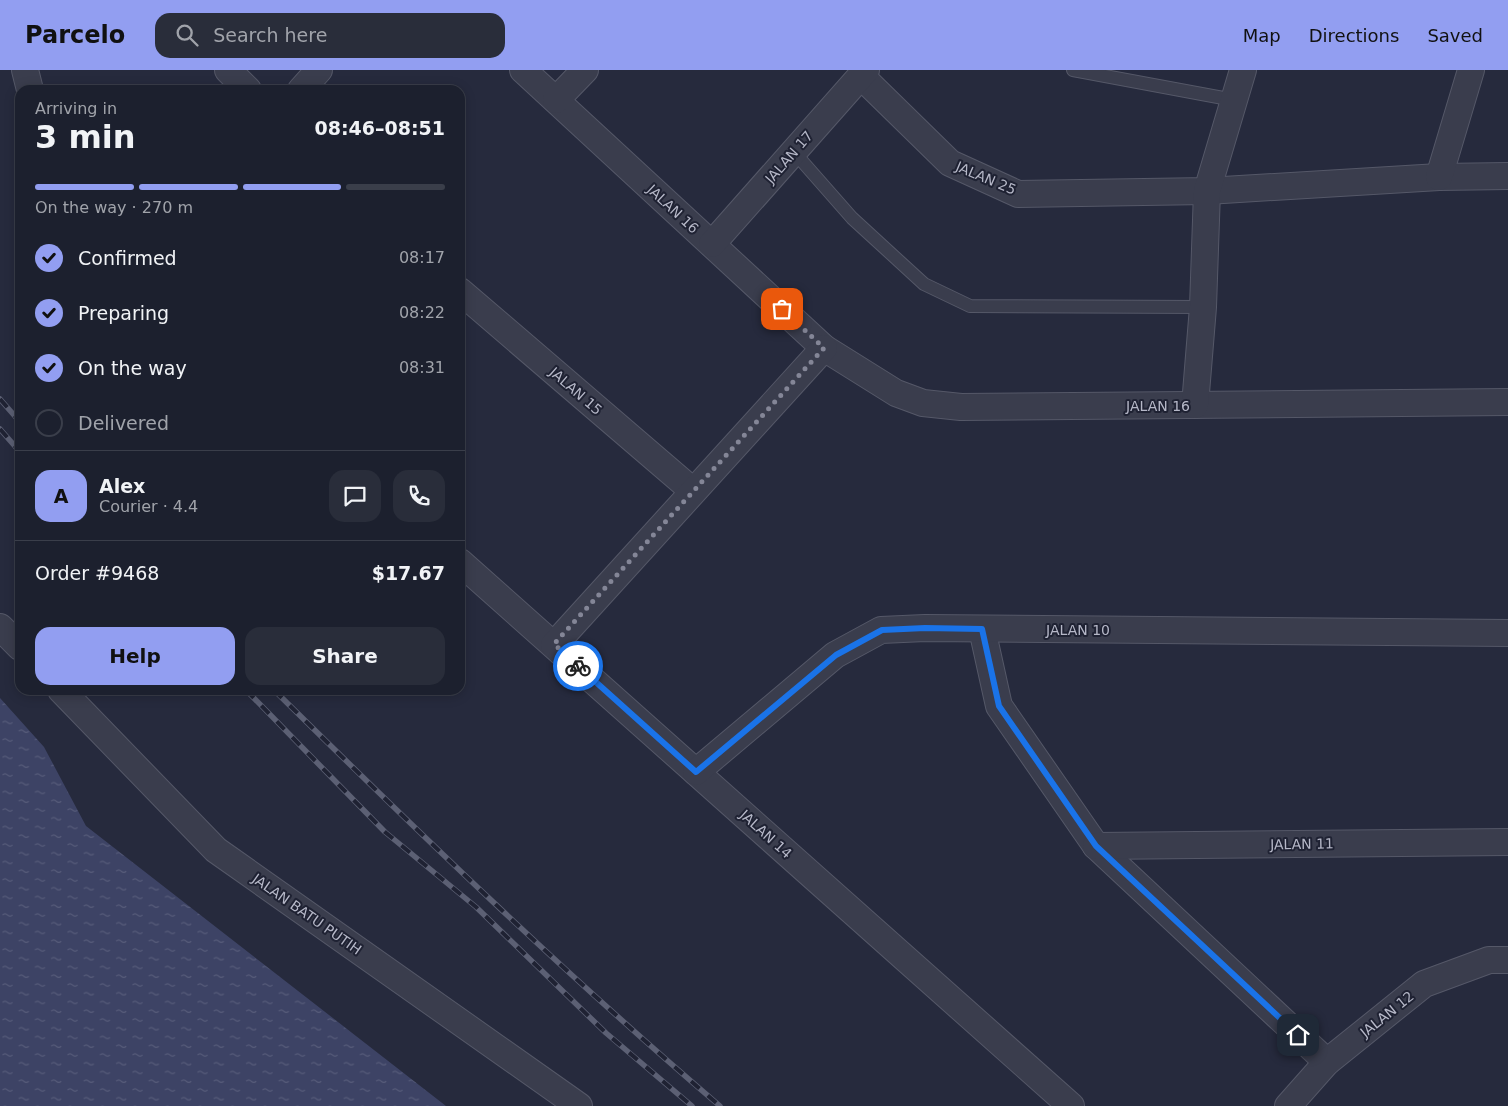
<!DOCTYPE html>
<meta charset="utf-8">
<style>
:root{--surface:#1c202e;--page:#292d3a;--text:#f1f3f6;--muted:#a0a3aa;--line:#3a3e4a;--accent:#929ef1}
body{margin:0;font-family:"DejaVu Sans",sans-serif;background:var(--page);color:var(--text);height:100vh;display:flex;flex-direction:column;font-size:19px;white-space:nowrap}
*{box-sizing:border-box;margin:0}
p{font-size:16px;color:var(--muted)}
.icon{flex:none;width:28px;height:28px;fill:none;stroke:currentColor;stroke-width:2;stroke-linecap:round;stroke-linejoin:round}
.map{position:relative;flex:1;overflow:hidden}
.panel{position:absolute;left:15px;top:15px;width:450px;height:610px;display:flex;flex-direction:column;background:var(--surface);border-radius:15px;box-shadow:0 2px 12px #0003,0 0 0 1px var(--line)}
.panel>*{flex:none}
.pin{position:absolute;display:grid;place-items:center;width:42px;height:42px;color:#fff;margin:-21px;border-radius:10px;box-shadow:0 2px 8px #0006}
.courier{position:absolute;display:grid;place-items:center;width:50px;height:50px;margin:-25px;border:4px solid #1a73e8;border-radius:50%;background:#fff;color:#222;box-shadow:0 1px 6px #0007}
.overview em{font-style:normal;font-weight:800}
.overview div{display:flex;flex-direction:column-reverse}
.overview{display:flex;align-items:center;justify-content:space-between;height:85px;padding:0 20px}
h1{font-size:32px;font-weight:800;line-height:38px}
.bar{display:grid;grid-template-columns:repeat(4,1fr);gap:8px 5px;align-content:center;height:60px;padding:0 20px}
.bar i{height:6px;border-radius:4px;background:var(--line)}
.bar .selected{background:var(--accent)}
.bar p{grid-column:span 4}
.line{display:flex;align-items:center;gap:12px;padding:0 20px;border-top:1px solid var(--line)}
.line div{flex:1}
.round{display:grid;place-items:center;flex:none;width:52px;height:52px;border-radius:15px;background:var(--page)}
ol{padding:0 20px;list-style:none}
li{display:flex;align-items:center;gap:15px;height:55px}
li p{margin-inline-start:auto}
li .icon{padding:5px;border-radius:50%;background:var(--accent);color:#111;stroke-width:4}
li:last-child{color:var(--muted)}
li i{width:28px;height:28px;border:2px solid var(--line);border-radius:50%}
.button{display:flex;gap:10px;margin-top:auto;padding:10px 20px}
.button a{flex:1;height:58px;border-radius:15px;background:var(--accent);color:#111;font-size:20px;font-weight:800;line-height:58px;text-align:center}
.button a+a{background:var(--page);color:var(--text)}
header{display:flex;align-items:center;gap:30px;box-sizing:border-box;height:70px;padding:0 25px;background:var(--accent);color:#111}
header strong{font-size:24px}
nav{display:flex;gap:28px;margin-inline-start:auto;font-size:18px}
.search{width:350px;height:45px;background:var(--page);display:flex;align-items:center;gap:12px;box-sizing:border-box;padding:0 18px;border-radius:15px;color:var(--muted);font-size:19px}
.map>svg:first-child{display:block}
.water{fill:url(#water-ripples)}
.lines{fill:none;stroke-linecap:round;stroke-linejoin:round}
.lane-casing{stroke:#555868;stroke-width:14}
.street-casing{stroke:#555868;stroke-width:28}
.lane{stroke:#3a3d4d;stroke-width:12}
.street{stroke:#3a3d4d;stroke-width:26}
.rail-casing{stroke:#5c6074;stroke-width:5.5}
.rail{stroke:#1f2233;stroke-width:4;stroke-dasharray:11;stroke-linecap:butt}
.done{stroke:#848697;stroke-width:5;stroke-dasharray:0 9}
.route{stroke:#1a73e8;stroke-width:6}
.labels{text-anchor:middle;dominant-baseline:central;stroke-width:4;stroke-linejoin:round;paint-order:stroke}
.street-label{font-size:14px;fill:#b6b8c8;stroke:#1f2233}
</style>
<header>
<strong>Parcelo</strong>
<div class="search"><svg class="icon" aria-label="search" viewBox="0 0 24 24"><circle cx="10" cy="10" r="6"/><path d="M15 15l6 6"/></svg>Search here</div>
<nav><a>Map</a><a>Directions</a><a>Saved</a></nav>
</header>
<div class="map">
<svg width="1508" height="1036" viewBox="0 0 1508 1036">
<defs>
<pattern id="water-ripples" width="26" height="14" patternUnits="userSpaceOnUse" patternTransform="scale(1.25)"><rect width="26" height="14" fill="#3d4365"/><path d="M2 4q2-2 4 0t4 0M15 11q2-2 4 0t4 0" fill="none" stroke="#575c7a"/></pattern>
</defs>
<rect width="100%" height="100%" fill="#262a3d"/>
<polygon class="water" points="0,628 44,677 86,756 446,1036 0,1036"/>
<g class="lines">
<defs>
<g id="lane">
<polyline points="1073,0 1234,30"/>
<polyline points="794,82 852,148 924,214 970,236 1203,237"/>
</g>
<g id="street">
<polyline points="25,0 30,20"/>
<polyline points="228,0 248,20"/>
<polyline points="523,0 824,278 896,323 923,333 961,337 1508,332"/>
<polyline points="861,6 950,93 1018,124 1207,121 1439,107 1508,106"/>
<polyline points="301,20 319,0"/>
<polyline points="556,30 585,0"/>
<polyline points="1439,107 1471,0"/>
<polyline points="712,174 866,0"/>
<polyline points="460,221 693,421"/>
<polyline points="1195,335 1203,237 1207,121 1243,0"/>
<polyline points="460,492 1071,1036"/>
<polyline points="0,557 20,577"/>
<polyline points="982,559 999,636 1096,776 1327,992"/>
<polyline points="554,575 824,278"/>
<polyline points="61,620 216,780 579,1036"/>
<polyline points="696,702 835,585 881,560 925,558 1508,563"/>
<polyline points="1096,776 1508,772"/>
<polyline points="1288,1036 1327,992 1424,914 1489,890 1508,890"/>
</g>
</defs>
<use href="#lane" class="lane-casing"/>
<use href="#street" class="street-casing"/>
<use href="#lane" class="lane"/>
<use href="#street" class="street"/>
<defs>
<g id="rail">
<polyline points="0,329 20,352"/>
<polyline points="0,359 20,382"/>
<polyline points="246,620 385,762 476,837 606,963 692,1036"/>
<path d="M274,620C419,763 565,904 720,1036"/>
</g>
</defs>
<use href="#rail" class="rail-casing"/>
<use href="#rail" class="rail"/>
</g>
<g class="lines">
<polyline class="done" points="578,596 554,574 824,278 782,239"/>
<polyline class="route" points="578,596 696,702 836,585 882,560 925,558 982,559 999,636 1096,776 1298,965"/>
</g>
<g class="labels">
<g class="street-label">
<text transform="translate(789 87) rotate(-49)">JALAN 17</text>
<text transform="translate(986 108) rotate(23)">JALAN 25</text>
<text transform="translate(673 139) rotate(43)">JALAN 16</text>
<text transform="translate(576 321) rotate(41)">JALAN 15</text>
<text x="1158" y="336">JALAN 16</text>
<text x="1078" y="560">JALAN 10</text>
<text transform="translate(766 764) rotate(42)">JALAN 14</text>
<text transform="translate(1302 774) rotate(-1)">JALAN 11</text>
<text transform="translate(307 844) rotate(35)">JALAN BATU PUTIH</text>
<text transform="translate(1387 944) rotate(-39)">JALAN 12</text>
</g>
</g>
</svg>
<div class="pin" style="left:782px;top:239px;background:#ea580c"><svg class="icon" aria-label="bag" viewBox="0 0 24 24"><path d="M5 8h14l-1 12H6zM9 8a3 3 0 0 1 6 0"/></svg></div>
<div class="pin" style="left:1298px;top:965px;background:#1f2937"><svg class="icon" aria-label="home" viewBox="0 0 24 24"><path d="M3 11l9-7 9 7M6 9v11h12V9"/></svg></div>
<div class="courier" style="left:578px;top:596px"><svg class="icon" aria-label="bike" viewBox="0 0 24 24"><circle cx="6" cy="16" r="4"/><circle cx="18" cy="16" r="4"/><path d="M6 16l4-8h5l3 8M10 8l3 8H6M13 5h3"/></svg></div>
<section class="panel">
<div class="overview"><div><h1>3 min</h1><p>Arriving in</p></div><em>08:46–08:51</em></div>
<div class="bar"><i class="selected"></i><i class="selected"></i><i class="selected"></i><i></i><p>On the way · 270 m</p></div>
<ol>
<li><svg class="icon" aria-label="check" viewBox="0 0 24 24"><path d="M5 12l5 5 9-10"/></svg>Confirmed<p>08:17</p></li>
<li><svg class="icon" aria-label="check" viewBox="0 0 24 24"><path d="M5 12l5 5 9-10"/></svg>Preparing<p>08:22</p></li>
<li><svg class="icon" aria-label="check" viewBox="0 0 24 24"><path d="M5 12l5 5 9-10"/></svg>On the way<p>08:31</p></li>
<li><i></i>Delivered</li>
</ol>
<div class="line" style="height:90px"><b class="round" style="background:var(--accent);color:#111">A</b><div><b>Alex</b><p>Courier · 4.4</p></div><a class="round"><svg class="icon" aria-label="chat" viewBox="0 0 24 24"><path d="M4 5h16v11H9l-5 4z"/></svg></a><a class="round"><svg class="icon" aria-label="phone" viewBox="0 0 24 24"><path d="M5 4h4l2 5-3 2q2 4 5 5l2-3 5 2v4C11 20 4 13 5 4z"/></svg></a></div>
<div class="line" style="height:65px"><div>Order #9468</div><b>$17.67</b></div>
<div class="button"><a>Help</a><a>Share</a></div>
</section>
</div>
